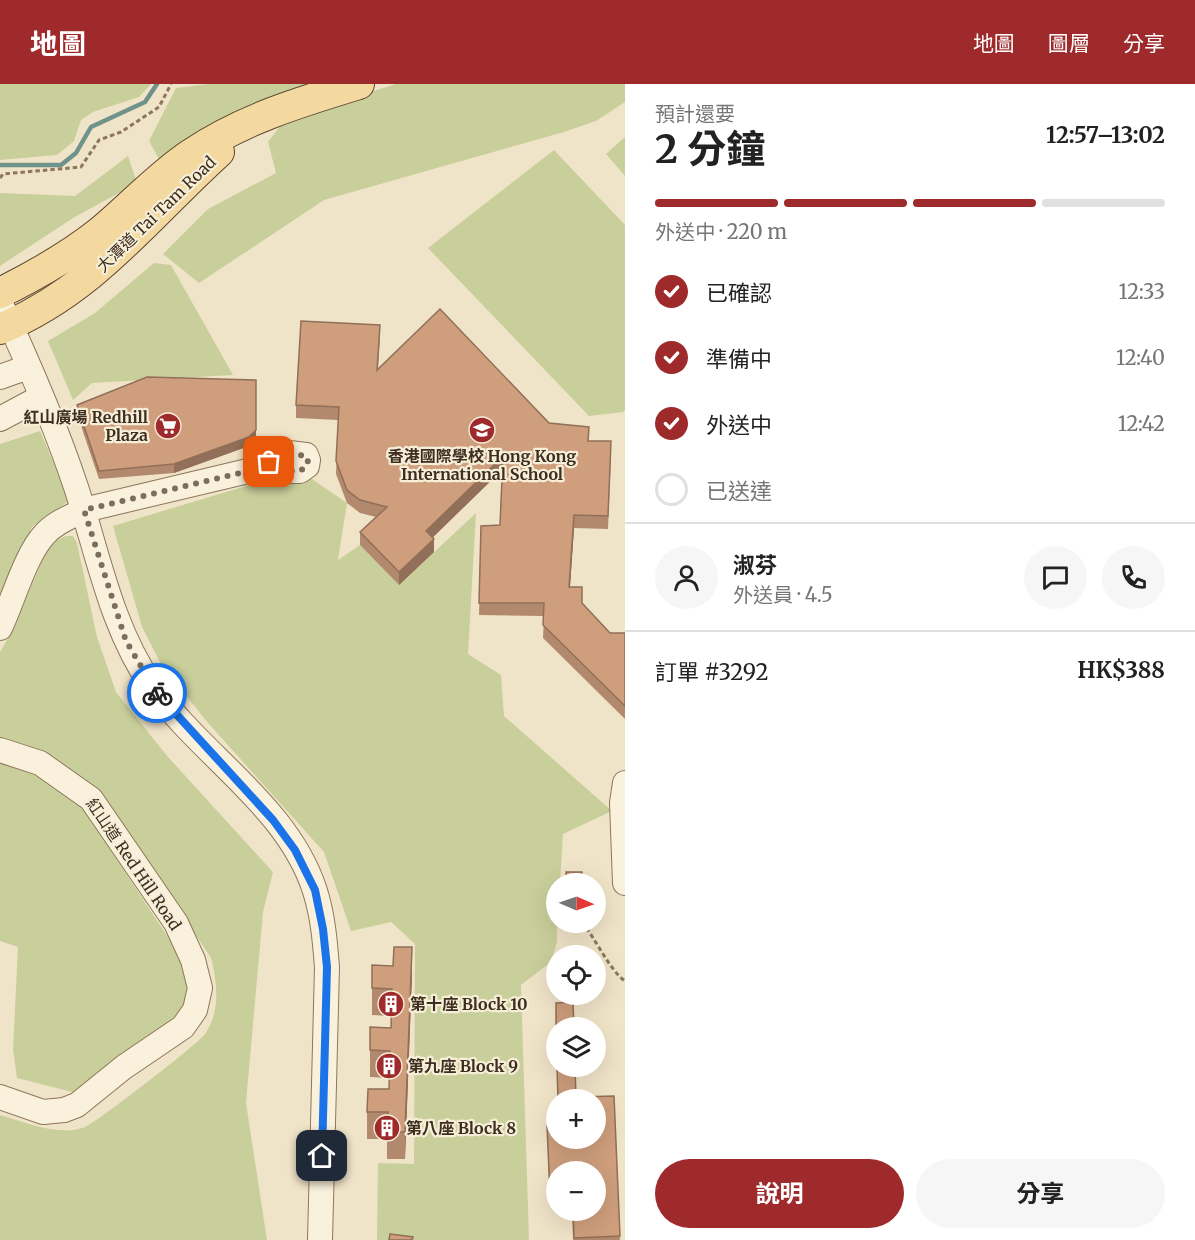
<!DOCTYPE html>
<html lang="zh-TW">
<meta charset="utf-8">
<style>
:root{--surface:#fff;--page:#f6f6f6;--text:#222;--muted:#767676;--line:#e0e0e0;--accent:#9e2a2b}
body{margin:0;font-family:Merriweather,"Noto Sans TC",serif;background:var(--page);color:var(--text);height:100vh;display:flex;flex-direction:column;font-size:22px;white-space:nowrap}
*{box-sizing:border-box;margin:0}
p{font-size:20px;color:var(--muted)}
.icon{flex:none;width:33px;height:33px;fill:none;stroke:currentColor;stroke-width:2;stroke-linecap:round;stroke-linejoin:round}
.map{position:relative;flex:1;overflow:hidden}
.drawer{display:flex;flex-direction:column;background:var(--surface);width:570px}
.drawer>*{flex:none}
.needle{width:39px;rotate:92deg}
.buttons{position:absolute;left:546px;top:789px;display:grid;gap:12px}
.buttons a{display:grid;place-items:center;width:60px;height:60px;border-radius:50%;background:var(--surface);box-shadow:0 6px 24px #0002;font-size:30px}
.pin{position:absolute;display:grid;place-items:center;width:51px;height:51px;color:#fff;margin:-26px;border-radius:12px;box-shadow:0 3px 9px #0006}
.courier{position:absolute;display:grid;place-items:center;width:60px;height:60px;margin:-30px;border:4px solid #1a73e8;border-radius:50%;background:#fff;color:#222;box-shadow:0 2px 8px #0007}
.overview em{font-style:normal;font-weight:700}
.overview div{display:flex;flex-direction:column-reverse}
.overview{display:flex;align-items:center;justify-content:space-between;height:102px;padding:0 30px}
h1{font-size:39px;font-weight:700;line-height:45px}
.bar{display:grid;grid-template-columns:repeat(4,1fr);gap:9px 6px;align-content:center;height:72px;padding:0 30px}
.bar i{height:8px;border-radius:4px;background:var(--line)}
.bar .selected{background:var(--accent)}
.bar p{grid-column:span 4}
.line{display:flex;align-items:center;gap:15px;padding:0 30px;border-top:2px solid var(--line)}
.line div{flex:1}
.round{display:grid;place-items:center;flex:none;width:63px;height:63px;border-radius:32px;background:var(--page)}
ol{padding:0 30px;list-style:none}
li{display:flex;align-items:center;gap:18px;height:66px}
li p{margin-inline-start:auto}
li .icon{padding:6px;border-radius:50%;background:var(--accent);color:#fff;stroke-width:4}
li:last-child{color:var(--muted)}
li i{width:33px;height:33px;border:3px solid var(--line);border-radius:50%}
.cta{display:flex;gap:12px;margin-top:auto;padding:12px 30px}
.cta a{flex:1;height:69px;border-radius:36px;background:var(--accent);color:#fff;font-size:24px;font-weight:700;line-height:69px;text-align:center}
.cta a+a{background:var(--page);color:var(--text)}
header{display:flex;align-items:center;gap:36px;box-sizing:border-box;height:84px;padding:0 30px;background:var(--accent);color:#fff}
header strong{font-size:28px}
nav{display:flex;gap:33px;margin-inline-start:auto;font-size:21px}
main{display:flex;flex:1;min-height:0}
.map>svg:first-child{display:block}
.green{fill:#c9cf9b}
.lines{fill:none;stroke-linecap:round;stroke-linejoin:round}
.stream{stroke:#6f938a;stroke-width:4.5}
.minor-casing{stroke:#8d765c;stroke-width:26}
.major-casing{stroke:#5b4430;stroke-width:32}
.path{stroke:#8d765c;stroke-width:3;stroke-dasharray:4.5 3;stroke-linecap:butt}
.minor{stroke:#faf1dc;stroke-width:24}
.major{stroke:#f3d9a0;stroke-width:30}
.wall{fill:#b2896c}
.shaded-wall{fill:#916f58}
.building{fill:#cf9f7d;stroke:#916f58;stroke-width:1.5}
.done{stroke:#7c6e5b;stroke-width:6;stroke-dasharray:0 10.8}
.route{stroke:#1a73e8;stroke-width:8}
.labels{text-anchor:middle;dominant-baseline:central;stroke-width:4.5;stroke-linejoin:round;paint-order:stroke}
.street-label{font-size:16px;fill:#3d2e20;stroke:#f7eed8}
.poi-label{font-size:16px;font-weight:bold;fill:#3d2e20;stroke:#f7eed8;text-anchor:start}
</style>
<header>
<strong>地圖</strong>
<nav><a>地圖</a><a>圖層</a><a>分享</a></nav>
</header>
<main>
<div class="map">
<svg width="625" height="1156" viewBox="0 0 625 1156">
<rect width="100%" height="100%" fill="#f0e4c8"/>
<g class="green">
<polygon points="0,0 151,0 139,13 93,28 81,36 74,57 57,71 0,76"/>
<polygon points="209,0 320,0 160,77 149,57 176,4"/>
<polygon points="396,0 625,0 625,18 596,37 564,48 324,116 199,199 163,170 208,125 276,89 268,58 281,41 341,17"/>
<polygon points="625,53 625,92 606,70"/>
<polygon points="554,66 625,141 625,326 623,328 589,332 428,164"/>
<polygon points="128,72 137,99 73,134 0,182 0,109 75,112"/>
<polygon points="154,179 171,181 233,291 92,299 73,316 48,257 95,229"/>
<polygon points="40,347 70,416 32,443 0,515 0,360"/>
<polygon points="299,386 347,419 338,476 360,461 399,501 476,429 468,570 501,591 504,632 612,727 563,750 560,799 556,800 557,858 551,878 521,901 529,1156 377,1156 378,1079 414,1080 415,860 391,838 351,847 324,768 208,639 161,580 142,543 113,442"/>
<path d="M66,452H73L77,459L97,553L116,608L168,673L273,788L263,828L246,1019L267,1156H0V1031C25,1038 59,1053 85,1043C97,1038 198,960 205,950C221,927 217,898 211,874L100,707L45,668L0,653V568L11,549L50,459Z"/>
<polygon points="0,678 35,690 82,723 189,885 193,899 185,935 76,1009 17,994 13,965 18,863 0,857"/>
</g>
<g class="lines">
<polyline class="stream" points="0,81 61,81 76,69 91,43 145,18 157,0"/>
<defs>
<g id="minor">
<path d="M0,218C28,278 55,340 76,403C98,470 111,543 152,602C201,672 288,722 315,807C323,832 325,858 327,883L320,1156"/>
<polyline points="0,293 28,283"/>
<polyline points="0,335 41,313"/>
<path d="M0,544C12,519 26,470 44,451C54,439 70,433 84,426L248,387L289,369L306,371L308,376L307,382L300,387H248"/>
<polyline points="0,666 40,679 91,715 176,839 193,876 200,904 195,926 183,943 124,983 77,1021 64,1026 43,1028 0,1013"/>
<polyline points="625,699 622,719 625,799"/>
</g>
<g id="major">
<path d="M0,209C36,191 70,172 101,147C131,122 158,92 191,70C243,35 300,18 359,0"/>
<path d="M0,245C93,207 147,133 219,68"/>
</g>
</defs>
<use href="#minor" class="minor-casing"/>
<use href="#major" class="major-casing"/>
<g class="path">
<polyline points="0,94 3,90 81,83 99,56 121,48 159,23 171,0"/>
<path d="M582,838C595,854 611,888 625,897"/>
</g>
<use href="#minor" class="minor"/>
<use href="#major" class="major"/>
</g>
<g class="wall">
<polygon points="380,254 378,285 549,339 589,357 611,370 608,445 574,444 570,503 582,520 610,549 625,549 625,635 543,554 544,532 479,531 481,442 500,441 502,386 432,454 434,468 399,501 360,461 360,448 376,433 360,429 347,419 336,390 338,336 296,334 296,321"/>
<polygon points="77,321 256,355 249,362 174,389 99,395 77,330"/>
<polygon points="412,890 405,1075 387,1075 387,1055 367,1055 367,1028 389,1005 389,994 370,993 370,943 391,944 391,932 372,931 372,904"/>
<polygon points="614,1012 620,1156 573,1156 572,1126 596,1126 556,1088 556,1122 550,1122 547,1042 556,1054 576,1013"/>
</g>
<g class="shaded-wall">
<polygon points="256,296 256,355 249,362 174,389 174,380"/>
<polygon points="503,372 503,385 426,460 426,447"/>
<polygon points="574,431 574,444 569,516 569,503"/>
<polygon points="434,455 434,468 399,501 399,488"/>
<polygon points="412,863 412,890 405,1075 405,1048"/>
</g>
<g class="building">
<polygon points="440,225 549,339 589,343 588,357 611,357 608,432 574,431 569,503 582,503 582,519 610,549 625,549 625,622 543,541 544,519 479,519 481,442 500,441 503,372 426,447 434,455 399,488 360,448 387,423 360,416 347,406 336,377 339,323 296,321 301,237 380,241 377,286"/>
<polygon points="147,293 256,296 256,346 249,353 174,380 99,387 77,321"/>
<polygon points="566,788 582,788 581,800 566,800"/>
<polygon points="394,863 412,863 405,1048 387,1048 388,1028 367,1028 368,1005 389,1005 390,967 370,966 370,943 391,944 392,905 372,904 372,881 393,882"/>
<polygon points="573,918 574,944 556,944 556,959 556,919"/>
<polygon points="557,982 575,982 576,1013 614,1012 620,1152 574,1154 573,1126 596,1126 596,1088 556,1088 556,1109 550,1110 547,1042 556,1041 556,1054 596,1054 596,1016 558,1016"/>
<polygon points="390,1150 413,1153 412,1156 389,1156"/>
</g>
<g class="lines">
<polyline class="done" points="157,609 126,557 84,426 249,387 300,387 307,382 308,376 306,372 289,369 269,378"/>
<polyline class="route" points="157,609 273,736 295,766 315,806 323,845 327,883 322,1072"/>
</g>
<defs>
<symbol id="supermarket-disc" viewBox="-11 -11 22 22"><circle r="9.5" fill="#9e2a2b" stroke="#f7eed8"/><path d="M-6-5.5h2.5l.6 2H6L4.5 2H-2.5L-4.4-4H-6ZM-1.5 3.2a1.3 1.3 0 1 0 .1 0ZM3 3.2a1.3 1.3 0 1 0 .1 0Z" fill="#fff"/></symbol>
<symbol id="school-disc" viewBox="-11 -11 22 22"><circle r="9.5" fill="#9e2a2b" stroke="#f7eed8"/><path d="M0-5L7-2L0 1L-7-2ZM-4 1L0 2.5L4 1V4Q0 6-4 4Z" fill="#fff"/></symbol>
<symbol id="building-disc" viewBox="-11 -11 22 22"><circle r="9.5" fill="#9e2a2b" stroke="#f7eed8"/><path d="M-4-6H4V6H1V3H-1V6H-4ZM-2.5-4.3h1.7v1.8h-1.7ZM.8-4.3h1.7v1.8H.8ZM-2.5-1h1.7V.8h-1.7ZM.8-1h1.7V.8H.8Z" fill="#fff"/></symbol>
</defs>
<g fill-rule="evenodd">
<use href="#supermarket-disc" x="153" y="327" width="30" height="30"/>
<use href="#school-disc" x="467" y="331" width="30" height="30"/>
<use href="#building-disc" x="376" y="905" width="30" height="30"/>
<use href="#building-disc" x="374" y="967" width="30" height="30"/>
<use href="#building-disc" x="372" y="1029" width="30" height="30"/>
</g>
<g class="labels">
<g class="street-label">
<text transform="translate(156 130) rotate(-44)">大潭道 Tai Tam Road</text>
<text transform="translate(134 780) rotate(56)">紅山道 Red Hill Road</text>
</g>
<g class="poi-label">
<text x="148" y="333" text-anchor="end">紅山廣場 Redhill<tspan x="148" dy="18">Plaza</tspan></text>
<text x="482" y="372" text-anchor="middle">香港國際學校 Hong Kong<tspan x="482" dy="18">International School</tspan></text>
<text x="410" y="920">第十座 Block 10</text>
<text x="408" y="982">第九座 Block 9</text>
<text x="406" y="1044">第八座 Block 8</text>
</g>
</g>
</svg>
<div class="buttons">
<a><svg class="needle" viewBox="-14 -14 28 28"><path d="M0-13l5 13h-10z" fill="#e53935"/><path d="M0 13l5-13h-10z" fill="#767676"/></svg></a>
<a><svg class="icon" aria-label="locate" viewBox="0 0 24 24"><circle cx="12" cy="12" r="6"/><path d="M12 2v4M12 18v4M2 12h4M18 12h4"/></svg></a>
<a><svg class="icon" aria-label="layers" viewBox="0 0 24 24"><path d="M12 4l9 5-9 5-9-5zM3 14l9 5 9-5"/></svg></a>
<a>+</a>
<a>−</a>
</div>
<div class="pin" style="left:269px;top:378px;background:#ea580c"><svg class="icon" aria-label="bag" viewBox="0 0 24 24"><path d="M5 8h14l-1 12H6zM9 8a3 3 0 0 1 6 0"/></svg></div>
<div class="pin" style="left:322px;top:1072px;background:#1f2937"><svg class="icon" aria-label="home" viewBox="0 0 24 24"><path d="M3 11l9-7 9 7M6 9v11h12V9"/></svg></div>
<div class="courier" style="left:157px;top:609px"><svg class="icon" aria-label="bike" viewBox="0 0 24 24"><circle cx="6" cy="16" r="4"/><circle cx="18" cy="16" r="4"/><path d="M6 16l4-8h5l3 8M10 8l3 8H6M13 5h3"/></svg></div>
</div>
<section class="drawer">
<div class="overview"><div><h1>2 分鐘</h1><p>預計還要</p></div><em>12:57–13:02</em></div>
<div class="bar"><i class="selected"></i><i class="selected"></i><i class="selected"></i><i></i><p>外送中 · 220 m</p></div>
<ol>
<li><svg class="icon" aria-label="check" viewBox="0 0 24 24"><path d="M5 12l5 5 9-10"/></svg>已確認<p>12:33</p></li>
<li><svg class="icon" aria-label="check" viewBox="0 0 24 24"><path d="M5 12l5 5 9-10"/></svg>準備中<p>12:40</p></li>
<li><svg class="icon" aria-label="check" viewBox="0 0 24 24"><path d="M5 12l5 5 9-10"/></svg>外送中<p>12:42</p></li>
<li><i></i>已送達</li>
</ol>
<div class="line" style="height:108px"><a class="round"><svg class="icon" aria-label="person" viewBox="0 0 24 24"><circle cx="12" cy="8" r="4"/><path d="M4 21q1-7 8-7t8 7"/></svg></a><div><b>淑芬</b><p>外送員 · 4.5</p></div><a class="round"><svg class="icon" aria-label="chat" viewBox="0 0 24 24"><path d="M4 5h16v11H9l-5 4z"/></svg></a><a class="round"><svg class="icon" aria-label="phone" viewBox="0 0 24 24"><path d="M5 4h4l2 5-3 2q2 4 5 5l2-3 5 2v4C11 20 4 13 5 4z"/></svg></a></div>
<div class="line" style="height:78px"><div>訂單 #3292</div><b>HK$388</b></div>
<div class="cta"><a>說明</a><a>分享</a></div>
</section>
</main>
